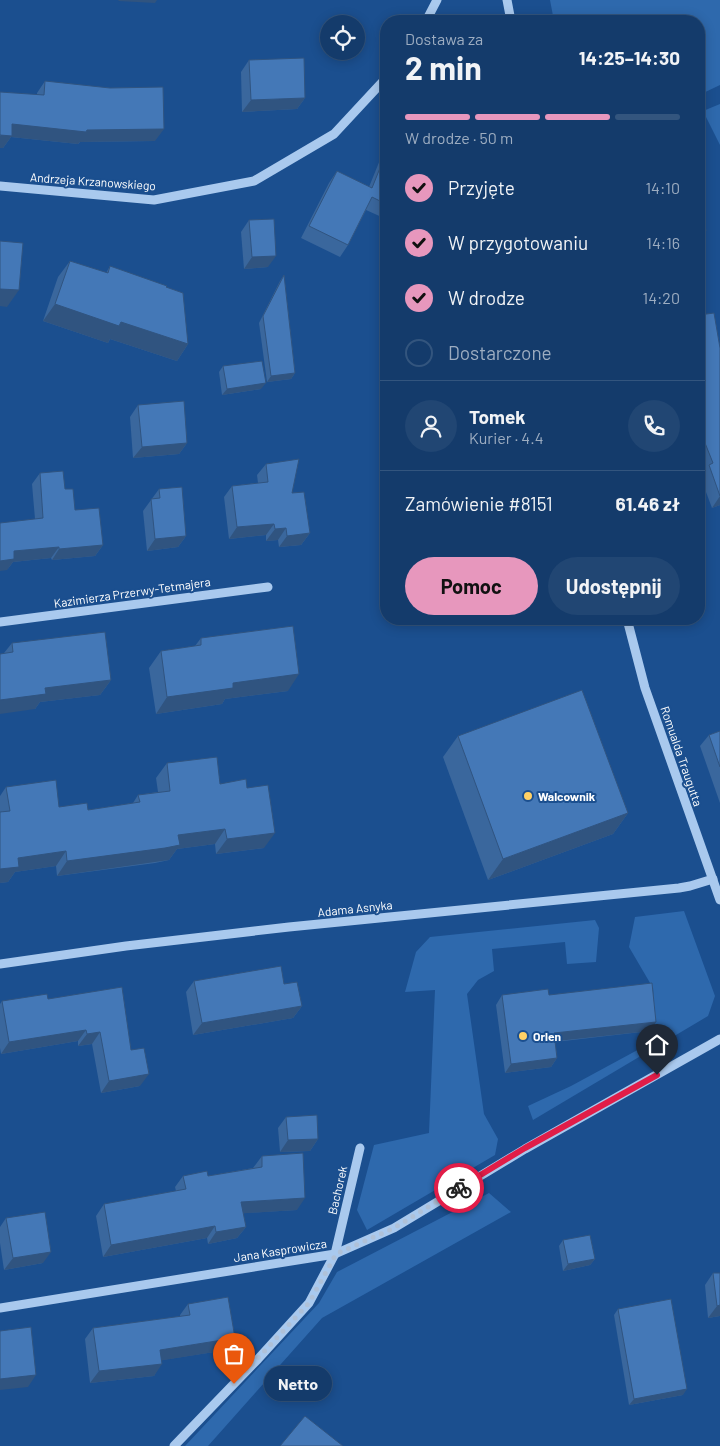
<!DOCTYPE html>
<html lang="pl">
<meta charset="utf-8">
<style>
:root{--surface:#143b6b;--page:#214673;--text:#f1f3f6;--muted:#9dadc1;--line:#33557e;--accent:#e797bd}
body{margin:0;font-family:Barlow,sans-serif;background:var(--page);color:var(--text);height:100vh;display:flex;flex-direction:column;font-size:19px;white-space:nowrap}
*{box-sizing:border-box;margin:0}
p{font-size:16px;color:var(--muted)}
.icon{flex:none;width:28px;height:28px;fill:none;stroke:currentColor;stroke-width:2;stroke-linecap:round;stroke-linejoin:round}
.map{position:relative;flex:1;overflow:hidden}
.sheet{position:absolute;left:380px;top:15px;width:325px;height:610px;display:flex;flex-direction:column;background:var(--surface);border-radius:20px;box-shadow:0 2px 12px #0003,0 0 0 1px var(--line)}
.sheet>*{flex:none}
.fabs{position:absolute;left:320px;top:15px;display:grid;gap:10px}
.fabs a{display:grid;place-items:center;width:45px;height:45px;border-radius:50%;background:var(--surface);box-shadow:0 2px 12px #0003,0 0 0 1px var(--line);font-size:25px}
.pin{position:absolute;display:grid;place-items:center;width:42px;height:42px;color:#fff;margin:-51px -21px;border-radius:50% 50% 50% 0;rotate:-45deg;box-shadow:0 0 5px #0007}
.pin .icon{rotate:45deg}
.courier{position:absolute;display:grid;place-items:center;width:50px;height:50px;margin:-25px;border:4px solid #e11d48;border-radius:50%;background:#fff;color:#222;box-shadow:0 1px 6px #0007}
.bubble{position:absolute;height:35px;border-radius:18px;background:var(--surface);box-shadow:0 2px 12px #0003,0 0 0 1px var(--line);font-size:16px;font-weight:700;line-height:35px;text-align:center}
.overview em{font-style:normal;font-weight:700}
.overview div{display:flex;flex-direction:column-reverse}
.overview{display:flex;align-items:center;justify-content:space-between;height:85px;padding:0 25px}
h1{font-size:32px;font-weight:700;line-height:38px}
.bar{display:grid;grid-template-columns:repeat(4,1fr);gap:8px 5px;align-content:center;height:60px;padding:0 25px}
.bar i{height:6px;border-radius:4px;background:var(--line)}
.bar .current{background:var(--accent)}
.bar p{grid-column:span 4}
.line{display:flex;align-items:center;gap:12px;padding:0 25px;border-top:1px solid var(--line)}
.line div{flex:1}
.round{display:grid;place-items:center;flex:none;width:52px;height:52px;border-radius:26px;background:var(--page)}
ol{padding:0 25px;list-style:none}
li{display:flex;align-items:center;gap:15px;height:55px}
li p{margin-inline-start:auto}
li .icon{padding:5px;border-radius:50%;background:var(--accent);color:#111;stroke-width:4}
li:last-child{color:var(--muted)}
li i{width:28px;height:28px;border:2px solid var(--line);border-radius:50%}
.primary-button{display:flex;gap:10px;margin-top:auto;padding:10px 25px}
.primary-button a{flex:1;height:58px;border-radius:30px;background:var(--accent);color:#111;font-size:20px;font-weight:700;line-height:58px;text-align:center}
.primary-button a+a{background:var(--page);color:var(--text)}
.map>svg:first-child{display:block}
.green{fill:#2e69ad}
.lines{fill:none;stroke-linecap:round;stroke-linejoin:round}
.minor{stroke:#a9c9ee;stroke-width:9}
.wall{fill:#3a679d}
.shaded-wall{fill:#305480}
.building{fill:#4478b7;stroke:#305480}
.done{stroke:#afc1d8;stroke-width:5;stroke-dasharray:0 9}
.route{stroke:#e11d48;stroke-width:6}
.poi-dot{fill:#ffd166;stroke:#1b4f8f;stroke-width:2}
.labels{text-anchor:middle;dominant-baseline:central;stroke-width:4;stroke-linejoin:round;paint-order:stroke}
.street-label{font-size:12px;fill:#fff;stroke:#1b4f8f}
.poi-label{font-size:12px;font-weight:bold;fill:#fff;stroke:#1b4f8f;text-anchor:start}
</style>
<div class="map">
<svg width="720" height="1446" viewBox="0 0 720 1446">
<rect width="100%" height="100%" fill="#1b4f8f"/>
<g class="green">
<polygon points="550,0 720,0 720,85 699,95 699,21 554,21"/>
<polygon points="720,104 720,145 703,111"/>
<polygon points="684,911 715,996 708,1016 533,1120 528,1106 571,1086 656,1040 653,988 629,947 635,917"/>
<polygon points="595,920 599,928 596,962 567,964 565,942 492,949 494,971 478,980 467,994 484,1114 498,1139 495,1155 367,1230 357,1210 374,1145 429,1133 435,990 405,992 416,952 430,937"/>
<polygon points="489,1193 511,1212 322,1318 208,1446 185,1446 319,1303 337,1272"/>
</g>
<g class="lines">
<g class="minor">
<polyline points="507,0 511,21"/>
<polyline points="426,21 437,0"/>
<polyline points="0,186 154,200 254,181 334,134 386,78"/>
<polyline points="627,619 645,688 720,900"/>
<polyline points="0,622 268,587"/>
<polyline points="0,964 126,946 289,927 679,888 690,886 713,879"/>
<polyline points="0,1308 335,1254 394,1228 525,1149 720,1039"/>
<polyline points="174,1446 258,1359 309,1303 335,1254 360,1148"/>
</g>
</g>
<g class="wall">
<polygon points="249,60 305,98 297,109 242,112 241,72"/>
<polygon points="45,81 155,141 80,142 78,144 11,137 3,148 0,148 0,92 37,95 37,93"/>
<polygon points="386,145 386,219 366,210 348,245 340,257 301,238 329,183 337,171 369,187"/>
<polygon points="249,220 268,267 244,269 241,232"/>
<polygon points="70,261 106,273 110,266 166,287 188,344 177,361 110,339 108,343 43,321 58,277"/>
<polygon points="284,275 295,373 291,379 267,382 259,323 280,281"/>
<polygon points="699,315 720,348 720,505 712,508 700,476 704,472 699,460"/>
<polygon points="223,366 261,389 222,395 219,372"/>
<polygon points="138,405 187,443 179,454 133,458 130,417"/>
<polygon points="266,464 292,493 310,533 301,545 279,547 278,540 266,541 266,535 229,539 224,497 232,486 258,483 257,475"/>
<polygon points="40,473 65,489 75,510 103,545 95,556 52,560 51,558 13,562 7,570 35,519 32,484"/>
<polygon points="159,489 186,536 178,547 147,551 143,511"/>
<polygon points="201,638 288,691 225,699 222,704 156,714 149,668 161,651 195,646"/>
<polygon points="12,643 111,680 100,695 40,702 35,709 4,653"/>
<polygon points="720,731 720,803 700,746 709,735"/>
<polygon points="458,736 628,813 613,834 488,880 443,757"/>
<polygon points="167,763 220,784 247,788 264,848 216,854 215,844 177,849 169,860 155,863 57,876 56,866 15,872 8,882 0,883 0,796 6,787 59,807 88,810 133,803 138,795 158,792 156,778"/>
<polygon points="194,981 284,984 302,1006 293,1018 193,1035 186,992"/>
<polygon points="502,995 549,995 656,1022 650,1031 555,1042 557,1058 551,1067 505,1073 496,1005"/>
<polygon points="48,999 131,1050 140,1086 101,1093 92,1044 78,1046 78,1041 1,1054 0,1048 0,1004 2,1001"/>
<polygon points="286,1117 318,1139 310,1151 280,1152 278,1128"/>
<polygon points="262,1156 297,1210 243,1213 246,1227 237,1238 208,1244 207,1238 103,1257 96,1216 104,1204 176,1191 175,1187 183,1176 208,1176 253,1168"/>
<polygon points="6,1218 43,1263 4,1270 0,1243 0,1227"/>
<polygon points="563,1240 595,1259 590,1265 563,1271 559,1246"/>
<polygon points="713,1273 720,1273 720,1316 708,1318 705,1285"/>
<polygon points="188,1304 235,1338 227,1350 162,1360 154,1376 90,1383 85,1339 93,1328 180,1317 180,1315"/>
<polygon points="618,1309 683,1395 629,1405 614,1315"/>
</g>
<g class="shaded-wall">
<polygon points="119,0 157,0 155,3 118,1"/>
<polygon points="305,98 297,109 242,112 251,100"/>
<polygon points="12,124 87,130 164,129 155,141 80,142 78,144 11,137 3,148 0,148 0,136"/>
<polygon points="706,231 699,240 699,232"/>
<polygon points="276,256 268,267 244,269 252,257"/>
<polygon points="0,289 19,290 7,307 0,306"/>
<polygon points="55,304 121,322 188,344 177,361 110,339 108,343 43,321"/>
<polygon points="295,373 291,379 267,382 271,376"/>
<polygon points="266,383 261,389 222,395 227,389"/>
<polygon points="187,443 179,454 133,458 142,447"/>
<polygon points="720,496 720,505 712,508"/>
<polygon points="274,524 266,535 229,539 237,527"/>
<polygon points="286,528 278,540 266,541 275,529"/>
<polygon points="310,533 301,545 279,547 287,536"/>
<polygon points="186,536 178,547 147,551 155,539"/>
<polygon points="103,545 95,556 52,560 59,549"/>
<polygon points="59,547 51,558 13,562 7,570 0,571 0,561 14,551"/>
<polygon points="299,674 288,691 225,699 222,704 156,714 167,697 233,683"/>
<polygon points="111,680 100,695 40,702 35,709 0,714 0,700 45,688"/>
<polygon points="628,813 613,834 488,880 503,859"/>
<polygon points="225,829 215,844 177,849 169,860 57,876 67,861 178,835"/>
<polygon points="275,833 264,848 216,854 227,839"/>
<polygon points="66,851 56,866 15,872 8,882 0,883 0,869 18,858"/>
<polygon points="302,1006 293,1018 193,1035 202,1023"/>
<polygon points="656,1022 650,1031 548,1042 554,1033"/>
<polygon points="86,1030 78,1041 1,1054 9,1042"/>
<polygon points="100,1032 92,1044 78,1046 87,1034"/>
<polygon points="557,1058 551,1067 505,1073 511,1064"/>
<polygon points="149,1074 140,1086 101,1093 109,1081"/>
<polygon points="318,1139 310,1151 280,1152 288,1140"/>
<polygon points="305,1198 297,1210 233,1214 241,1202"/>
<polygon points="215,1226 207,1238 103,1257 111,1245"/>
<polygon points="246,1227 237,1238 208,1244 216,1232"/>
<polygon points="51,1252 43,1263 4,1270 13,1258"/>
<polygon points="595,1259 590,1265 563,1271 568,1264"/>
<polygon points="720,1305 720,1316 708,1318 717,1306"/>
<polygon points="235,1338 227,1350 152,1362 160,1350"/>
<polygon points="162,1364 154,1376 90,1383 99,1371"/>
<polygon points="36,1375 28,1387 0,1390 0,1379"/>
<polygon points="687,1389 683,1395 629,1405 634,1399"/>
</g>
<g class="building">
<polygon points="304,58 305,98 251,100 249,60"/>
<polygon points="45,81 110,88 163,87 164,129 87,130 86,132 12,124 12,136 0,135 0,92 44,95"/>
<polygon points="386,153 386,204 372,197 348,245 309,226 337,171 372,188"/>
<polygon points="699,197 700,197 706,231 699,232"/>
<polygon points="274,219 276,256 252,257 249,220"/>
<polygon points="0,241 23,243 19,290 0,289"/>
<polygon points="70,261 108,273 110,266 167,286 166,287 183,293 188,344 121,322 119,326 55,304"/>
<polygon points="284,275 295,373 271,376 263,316"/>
<polygon points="714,313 720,348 720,496 709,465 713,463 699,428 699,315"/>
<polygon points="262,361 266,383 227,389 223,366"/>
<polygon points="184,401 187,443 142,447 138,405"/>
<polygon points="299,459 292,493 304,492 310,533 287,536 286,528 275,529 274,524 237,527 232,486 268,482 266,464"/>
<polygon points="63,471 65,489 73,489 75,510 99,508 103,545 59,549 59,547 14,551 14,559 0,561 0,523 43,518 40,473"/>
<polygon points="182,487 186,536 155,539 151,499 160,498 159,489"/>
<polygon points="293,626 299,674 233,683 233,688 167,697 161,651 201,645 201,638"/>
<polygon points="105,632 111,680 45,688 46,694 0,700 0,654 13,652 12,643"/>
<polygon points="582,690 628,813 503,859 458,736"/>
<polygon points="720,731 720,767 709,735"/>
<polygon points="217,757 220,784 246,779 247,788 268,785 275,833 227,839 225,829 178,835 180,845 165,848 67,861 66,851 18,858 19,867 0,869 0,812 10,811 6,787 56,780 59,807 87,803 88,810 140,802 138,795 170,791 167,763"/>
<polygon points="281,966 284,984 297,982 302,1006 202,1023 194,981"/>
<polygon points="652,983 656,1022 554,1033 557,1058 511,1064 502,995 548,989 549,995"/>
<polygon points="122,987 131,1050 144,1048 149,1074 109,1081 100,1032 87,1034 86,1030 9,1042 2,1001 47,994 48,999"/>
<polygon points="317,1115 318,1139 288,1140 286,1117"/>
<polygon points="303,1153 305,1198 241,1202 246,1227 216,1232 215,1226 111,1245 104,1204 186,1189 183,1176 207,1171 208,1176 262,1167 262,1156"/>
<polygon points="45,1212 51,1252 13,1258 6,1218"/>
<polygon points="590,1235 595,1259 568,1264 563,1240"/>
<polygon points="713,1273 720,1273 720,1305 717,1306"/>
<polygon points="228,1297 235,1338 160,1350 162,1364 99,1371 93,1328 190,1315 188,1304"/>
<polygon points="671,1299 687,1389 634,1399 618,1309"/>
<polygon points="31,1327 36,1375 0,1379 0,1331"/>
<polygon points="305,1416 343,1446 280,1446"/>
</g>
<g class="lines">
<polyline class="done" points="234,1384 309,1303 336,1254 394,1228 459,1188"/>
<polyline class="route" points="459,1188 525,1148 657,1075"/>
</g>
<g class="poi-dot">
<circle cx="528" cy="796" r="5"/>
<circle cx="523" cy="1036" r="5"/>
</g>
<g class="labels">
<g class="street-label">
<text transform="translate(93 181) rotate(4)">Andrzeja Krzanowskiego</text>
<text transform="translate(132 592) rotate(-8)">Kazimierza Przerwy-Tetmajera</text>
<text transform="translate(682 756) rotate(71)">Romualda Traugutta</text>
<text transform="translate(355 908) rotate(-6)">Adama Asnyka</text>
<text transform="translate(337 1190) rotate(-77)">Bachorek</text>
<text transform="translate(280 1250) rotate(-9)">Jana Kasprowicza</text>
</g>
<g class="poi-label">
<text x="538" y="796">Walcownik</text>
<text x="533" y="1036">Orlen</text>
</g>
</g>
</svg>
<div class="fabs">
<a><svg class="icon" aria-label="locate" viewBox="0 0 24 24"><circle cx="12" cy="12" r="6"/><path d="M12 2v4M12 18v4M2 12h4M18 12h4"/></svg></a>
</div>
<div class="pin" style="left:234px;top:1384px;background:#ea580c"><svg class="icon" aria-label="bag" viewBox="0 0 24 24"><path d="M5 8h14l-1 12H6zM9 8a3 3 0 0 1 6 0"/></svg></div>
<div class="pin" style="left:657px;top:1075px;background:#1f2937"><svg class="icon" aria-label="home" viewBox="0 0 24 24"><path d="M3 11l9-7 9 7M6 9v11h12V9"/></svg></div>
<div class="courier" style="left:459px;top:1188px"><svg class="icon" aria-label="bike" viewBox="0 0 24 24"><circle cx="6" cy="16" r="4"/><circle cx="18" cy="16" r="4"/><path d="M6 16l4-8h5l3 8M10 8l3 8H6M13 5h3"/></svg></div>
<div class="bubble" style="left:264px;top:1366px;width:68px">Netto</div>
<section class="sheet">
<div class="overview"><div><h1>2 min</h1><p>Dostawa za</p></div><em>14:25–14:30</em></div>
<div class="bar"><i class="current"></i><i class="current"></i><i class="current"></i><i></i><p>W drodze · 50 m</p></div>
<ol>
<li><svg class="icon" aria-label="check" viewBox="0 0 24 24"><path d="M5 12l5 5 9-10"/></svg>Przyjęte<p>14:10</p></li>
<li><svg class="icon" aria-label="check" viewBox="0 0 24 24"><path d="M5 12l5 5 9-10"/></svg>W przygotowaniu<p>14:16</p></li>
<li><svg class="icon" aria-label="check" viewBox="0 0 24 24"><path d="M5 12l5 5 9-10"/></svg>W drodze<p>14:20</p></li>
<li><i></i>Dostarczone</li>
</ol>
<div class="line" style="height:90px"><a class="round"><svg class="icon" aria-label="person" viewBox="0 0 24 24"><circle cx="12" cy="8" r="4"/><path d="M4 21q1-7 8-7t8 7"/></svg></a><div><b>Tomek</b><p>Kurier · 4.4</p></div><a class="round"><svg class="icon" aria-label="phone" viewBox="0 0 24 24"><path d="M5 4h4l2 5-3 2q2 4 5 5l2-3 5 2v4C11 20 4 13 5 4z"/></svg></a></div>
<div class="line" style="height:65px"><div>Zamówienie #8151</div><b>61.46 zł</b></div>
<div class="primary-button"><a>Pomoc</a><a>Udostępnij</a></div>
</section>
</div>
